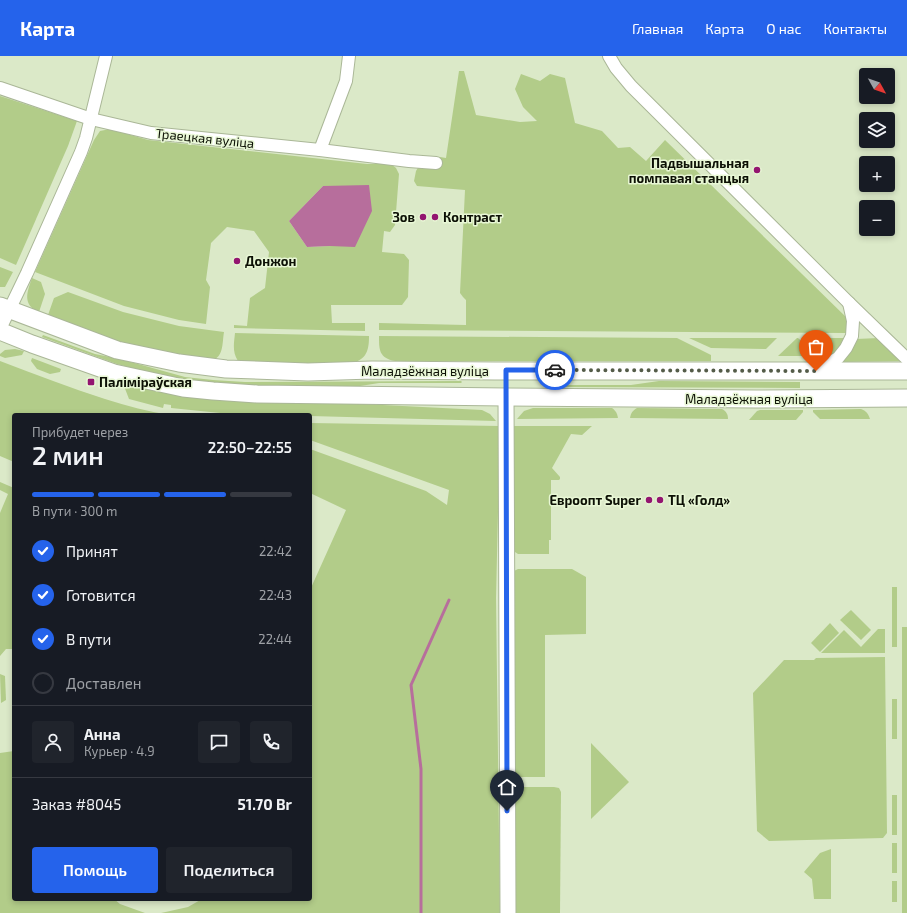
<!DOCTYPE html>
<html lang="ru">
<meta charset="utf-8">
<style>
:root{--surface:#171b24;--page:#20242c;--text:#f1f3f6;--muted:#9ea1a6;--line:#363941;--accent:#2563eb}
body{margin:0;font-family:"Exo 2",sans-serif;background:var(--page);color:var(--text);height:100vh;display:flex;flex-direction:column;font-size:15px;white-space:nowrap}
*{box-sizing:border-box;margin:0}
p{font-size:13px;color:var(--muted)}
.icon{flex:none;width:22px;height:22px;fill:none;stroke:currentColor;stroke-width:2;stroke-linecap:round;stroke-linejoin:round}
.map{position:relative;flex:1;overflow:hidden}
.drawer{position:absolute;left:12px;top:357px;width:300px;height:488px;display:flex;flex-direction:column;background:var(--surface);border-radius:4px;box-shadow:0 2px 6px #0003}
.drawer>*{flex:none}
.needle{width:26px;rotate:130deg}
.fabs{position:absolute;left:859px;top:12px;display:grid;gap:8px}
.fabs a{display:grid;place-items:center;width:36px;height:36px;border-radius:4px;background:var(--surface);box-shadow:0 2px 6px #0003;font-size:20px}
.pin{position:absolute;display:grid;place-items:center;width:34px;height:34px;color:#fff;margin:-41px -17px;border-radius:50% 50% 50% 0;rotate:-45deg;box-shadow:0 0 4px #0007}
.pin .icon{rotate:45deg}
.courier{position:absolute;display:grid;place-items:center;width:40px;height:40px;margin:-20px;border:3px solid #2563eb;border-radius:50%;background:#fff;color:#222;box-shadow:0 1px 5px #0007}
.summary em{font-style:normal;font-weight:600}
.summary div{display:flex;flex-direction:column-reverse}
.summary{display:flex;align-items:center;justify-content:space-between;height:68px;padding:0 20px}
h1{font-size:26px;font-weight:600;line-height:30px}
.bar{display:grid;grid-template-columns:repeat(4,1fr);gap:6px 4px;align-content:center;height:48px;padding:0 20px}
.bar i{height:5px;border-radius:3px;background:var(--line)}
.bar .selected{background:var(--accent)}
.bar p{grid-column:span 4}
.line{display:flex;align-items:center;gap:10px;padding:0 20px;border-top:1px solid var(--line)}
.line div{flex:1}
.round{display:grid;place-items:center;flex:none;width:42px;height:42px;border-radius:4px;background:var(--page)}
ol{padding:0 20px;list-style:none}
li{display:flex;align-items:center;gap:12px;height:44px}
li p{margin-inline-start:auto}
li .icon{padding:4px;border-radius:50%;background:var(--accent);color:#fff;stroke-width:4}
li:last-child{color:var(--muted)}
li i{width:22px;height:22px;border:2px solid var(--line);border-radius:50%}
.button{display:flex;gap:8px;margin-top:auto;padding:8px 20px}
.button a{flex:1;height:46px;border-radius:4px;background:var(--accent);color:#fff;font-size:16px;font-weight:600;line-height:46px;text-align:center}
.button a+a{background:var(--page);color:var(--text)}
header{display:flex;align-items:center;gap:24px;box-sizing:border-box;height:56px;padding:0 20px;background:var(--accent);color:#fff}
header strong{font-size:19px}
nav{display:flex;gap:22px;margin-inline-start:auto;font-size:14px}
.map>svg:first-child{display:block}
.green{fill:#b2cc89;fill-rule:evenodd}
.water{fill:#b76e9c}
.lines{fill:none;stroke-linecap:round;stroke-linejoin:round}
.stream{stroke:#b76e9c;stroke-width:3}
.minor-casing{stroke:#aab797;stroke-width:14}
.tertiary-casing{stroke:#aab797;stroke-width:17}
.secondary-casing{stroke:#aab797;stroke-width:19}
.minor{stroke:#fff;stroke-width:12}
.tertiary{stroke:#fff;stroke-width:15}
.secondary{stroke:#fff;stroke-width:17}
.done{stroke:#545c49;stroke-width:4;stroke-dasharray:0 7.2}
.route{stroke:#2563eb;stroke-width:5}
.poi-dot{fill:#931570;stroke:#e8f7d5;stroke-width:1.5}
.labels{text-anchor:middle;dominant-baseline:central;stroke-width:3;stroke-linejoin:round;paint-order:stroke}
.street-label{font-size:13px;fill:#0c1005;stroke:#e8f7d5}
.poi-label{font-size:13px;font-weight:bold;fill:#0c1005;stroke:#e8f7d5;text-anchor:start}
</style>
<header>
<strong>Карта</strong>
<nav><a>Главная</a><a>Карта</a><a>О нас</a><a>Контакты</a></nav>
</header>
<div class="map">
<svg width="907" height="857" viewBox="0 0 907 857">
<rect width="100%" height="100%" fill="#dbe9c8"/>
<g class="green">
<polygon points="459,15 464,15 476,59 520,66 537,65 523,51 515,33 521,18 540,25 550,18 565,22 575,67 602,75 618,92 630,91 646,105 665,84 848,263 848,277 379,274 379,267 466,269 466,244 463,241 460,237 465,134 417,130 414,125 416,115 419,110 439,112 440,101 446,102"/>
<polygon points="0,40 77,65 68,90 16,209 0,202"/>
<path d="M110,73L148,84L367,108H391L396,112L399,118L395,169L390,176L384,175L382,196L404,198L409,204L408,241L402,249H331L332,267H365V275L234,272V269L247,270L250,242L265,232L269,196L254,175L227,171L211,187L206,224L210,231L206,268L179,264L124,250L35,216L94,84L100,75ZM323,130L330,190L307,191L289,165Z"/>
<polygon points="0,211 13,216 5,231 0,231"/>
<path d="M32,222L41,226L45,238L39,256C22,249 27,236 32,222Z"/>
<path d="M68,236L123,256L179,270L224,276C222,288 224,301 211,305L176,299L117,285L48,259L54,242Z"/>
<path d="M235,277L369,280C369,291 368,302 355,306L308,308L238,305C232,296 234,287 235,277Z"/>
<polygon points="43,279 95,298 120,303 185,321 213,324 245,326 461,325 462,326 461,327 379,327 354,331 246,331 184,326 117,308 42,281"/>
<path d="M379,280L677,282L711,299V305H395C379,302 379,294 379,280Z"/>
<polygon points="689,282 777,282 766,293 711,292"/>
<polygon points="797,282 798,282 807,290 807,300 778,300"/>
<path d="M826,282H846C837,295 834,303 817,304V290Z"/>
<polygon points="879,282 902,305 841,306 856,283"/>
<polygon points="15,293 24,295 22,299 5,302 0,300 0,298 5,294"/>
<polygon points="32,302 61,313 60,316 50,318 37,313 31,305"/>
<path d="M0,305C35,318 70,332 105,343C127,350 149,356 171,359H14V406L0,400Z"/>
<polygon points="659,325 800,326 800,332 556,331 555,330 556,329 631,329"/>
<polygon points="124,330 158,334 363,348 482,354 490,358 496,365 310,360 310,359 240,359 171,352 171,349 164,348 163,352 129,343"/>
<path d="M533,352H612C616,355 617,357 618,362L517,363L524,355Z"/>
<path d="M637,352L722,353C726,355 728,358 728,363L630,362C631,357 632,355 637,352Z"/>
<path d="M861,353C866,355 868,357 870,363H820L813,356V354Z"/>
<polygon points="760,354 803,354 803,356 796,364 749,364 757,355"/>
<polygon points="310,367 500,370 496,542 500,857 161,857 188,851 202,843 310,843 310,534 346,454 310,437 310,393 426,435 447,449 449,434 310,384"/>
<polygon points="513,370 592,370 582,379 571,378 552,412 560,421 560,423 559,424 551,424 551,484 549,484 549,498 518,498 515,496 513,492"/>
<polygon points="0,426 14,432 14,593 6,593 0,600 0,457 8,438 0,434"/>
<polygon points="518,513 572,513 586,521 586,578 545,579 545,721 519,721 515,719 513,715 513,518 514,515"/>
<rect x="892" y="531" width="5" height="60"/>
<polygon points="851,554 871,574 861,584 840,564"/>
<polygon points="830,567 839,577 820,596 811,587"/>
<rect x="902" y="571" width="5" height="286"/>
<polygon points="878,573 885,573 885,597 821,597 844,574 861,591"/>
<polygon points="885,601 887,777 883,782 769,785 757,775 753,637 784,604 814,604 816,602"/>
<polygon points="0,618 5,620 6,644 1,647"/>
<rect x="892" y="643" width="5" height="40"/>
<polygon points="591,687 629,726 591,763"/>
<polygon points="14,695 14,843 114,843 120,848 145,857 0,857 0,697"/>
<polygon points="520,731 554,731 559,732 561,736 560,857 514,857 514,737 515,733"/>
<rect x="892" y="739" width="5" height="40"/>
<rect x="892" y="787" width="5" height="30"/>
<polygon points="831,793 831,843 814,843 812,823 804,816 820,797"/>
<rect x="892" y="825" width="5" height="21"/>
</g>
<polygon class="water" points="369,129 372,155 355,191 330,190 307,191 289,165 323,130"/>
<g class="lines">
<polyline class="stream" points="421,857 421,713 411,629 449,544"/>
<defs>
<g id="minor">
<polyline points="609,0 616,12 631,30 849,247 907,303"/>
<polyline points="0,32 91,63 151,77 320,94 409,105 436,107"/>
<polyline points="320,94 346,25 349,0"/>
<polyline points="0,273 27,217 81,96 86,82 106,0"/>
<polyline points="816,315 838,302 846,292 852,280 853,265 849,247"/>
</g>
<polyline id="tertiary" points="506,341 508,857"/>
<g id="secondary">
<polyline points="0,250 117,294 179,307 226,313 308,316 372,314 495,315 907,315"/>
<polyline points="0,275 32,288 114,317 183,332 213,335 257,338 506,341 756,343 907,342"/>
</g>
</defs>
<use href="#minor" class="minor-casing"/>
<use href="#tertiary" class="tertiary-casing"/>
<use href="#secondary" class="secondary-casing"/>
<use href="#minor" class="minor"/>
<use href="#tertiary" class="tertiary"/>
<use href="#secondary" class="secondary"/>
</g>
<g class="lines">
<polyline class="done" points="555,314 816,315"/>
<polyline class="route" points="507,755 506,314 555,314"/>
</g>
<g class="poi-dot">
<circle cx="757" cy="114" r="4"/>
<circle cx="423" cy="161" r="4"/>
<circle cx="435" cy="161" r="4"/>
<circle cx="237" cy="205" r="4"/>
<rect x="87" y="322" width="8" height="8" rx="2"/>
<circle cx="649" cy="444" r="4"/>
<circle cx="660" cy="444" r="4"/>
</g>
<g class="labels">
<g class="street-label">
<text transform="translate(205 82) rotate(6)">Траецкая вуліца</text>
<text x="425" y="315">Маладзёжная вуліца</text>
<text x="749" y="343">Маладзёжная вуліца</text>
</g>
<g class="poi-label">
<text x="749" y="107" text-anchor="end">Падвышальная<tspan x="749" dy="15">помпавая станцыя</tspan></text>
<text x="415" y="161" text-anchor="end">Зов</text>
<text x="443" y="161">Контраст</text>
<text x="245" y="205">Донжон</text>
<text x="99" y="326">Паліміраўская</text>
<text x="641" y="444" text-anchor="end">Евроопт Super</text>
<text x="668" y="444">ТЦ «Голд»</text>
</g>
</g>
</svg>
<div class="fabs">
<a><svg class="needle" viewBox="-14 -14 28 28"><path d="M0-13l5 13h-10z" fill="#e53935"/><path d="M0 13l5-13h-10z" fill="#9ea1a6"/></svg></a>
<a><svg class="icon" aria-label="layers" viewBox="0 0 24 24"><path d="M12 4l9 5-9 5-9-5zM3 14l9 5 9-5"/></svg></a>
<a>+</a>
<a>−</a>
</div>
<div class="pin" style="left:816px;top:315px;background:#ea580c"><svg class="icon" aria-label="bag" viewBox="0 0 24 24"><path d="M5 8h14l-1 12H6zM9 8a3 3 0 0 1 6 0"/></svg></div>
<div class="pin" style="left:507px;top:755px;background:#1f2937"><svg class="icon" aria-label="home" viewBox="0 0 24 24"><path d="M3 11l9-7 9 7M6 9v11h12V9"/></svg></div>
<div class="courier" style="left:555px;top:314px"><svg class="icon" aria-label="car" viewBox="0 0 24 24"><path d="M5 17H2v-5l4-1 3-4h7l3 4 3 1v5h-3M9 17h6M6 11h13"/><circle cx="7" cy="17" r="2"/><circle cx="17" cy="17" r="2"/></svg></div>
<section class="drawer">
<div class="summary"><div><h1>2 мин</h1><p>Прибудет через</p></div><em>22:50–22:55</em></div>
<div class="bar"><i class="selected"></i><i class="selected"></i><i class="selected"></i><i></i><p>В пути · 300 m</p></div>
<ol>
<li><svg class="icon" aria-label="check" viewBox="0 0 24 24"><path d="M5 12l5 5 9-10"/></svg>Принят<p>22:42</p></li>
<li><svg class="icon" aria-label="check" viewBox="0 0 24 24"><path d="M5 12l5 5 9-10"/></svg>Готовится<p>22:43</p></li>
<li><svg class="icon" aria-label="check" viewBox="0 0 24 24"><path d="M5 12l5 5 9-10"/></svg>В пути<p>22:44</p></li>
<li><i></i>Доставлен</li>
</ol>
<div class="line" style="height:72px"><a class="round"><svg class="icon" aria-label="person" viewBox="0 0 24 24"><circle cx="12" cy="8" r="4"/><path d="M4 21q1-7 8-7t8 7"/></svg></a><div><b>Анна</b><p>Курьер · 4.9</p></div><a class="round"><svg class="icon" aria-label="chat" viewBox="0 0 24 24"><path d="M4 5h16v11H9l-5 4z"/></svg></a><a class="round"><svg class="icon" aria-label="phone" viewBox="0 0 24 24"><path d="M5 4h4l2 5-3 2q2 4 5 5l2-3 5 2v4C11 20 4 13 5 4z"/></svg></a></div>
<div class="line" style="height:52px"><div>Заказ #8045</div><b>51.70 Br</b></div>
<div class="button"><a>Помощь</a><a>Поделиться</a></div>
</section>
</div>
